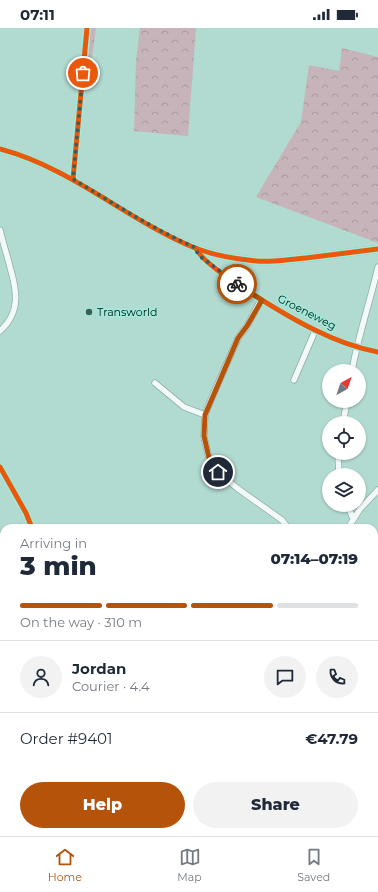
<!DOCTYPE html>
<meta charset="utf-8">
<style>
:root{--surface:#fff;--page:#f2f2f3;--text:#1f2937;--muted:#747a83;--line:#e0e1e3;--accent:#b45309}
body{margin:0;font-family:Montserrat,sans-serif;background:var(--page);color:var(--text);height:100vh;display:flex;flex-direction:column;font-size:15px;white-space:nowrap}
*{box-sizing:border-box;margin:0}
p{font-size:13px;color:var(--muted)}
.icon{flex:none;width:22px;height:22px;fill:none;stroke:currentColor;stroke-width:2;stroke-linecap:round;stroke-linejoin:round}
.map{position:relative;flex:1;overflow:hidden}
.details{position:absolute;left:0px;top:496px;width:378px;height:312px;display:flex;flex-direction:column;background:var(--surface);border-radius:12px 12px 0 0;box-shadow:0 1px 3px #0004}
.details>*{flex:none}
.needle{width:26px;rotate:40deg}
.buttons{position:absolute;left:322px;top:336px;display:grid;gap:8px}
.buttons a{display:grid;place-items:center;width:44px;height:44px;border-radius:50%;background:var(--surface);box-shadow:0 1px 3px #0004;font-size:20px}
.pin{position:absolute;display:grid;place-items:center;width:34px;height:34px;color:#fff;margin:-17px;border:2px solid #fff;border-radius:50%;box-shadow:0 1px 4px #0007}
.courier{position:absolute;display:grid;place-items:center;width:40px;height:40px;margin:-20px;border:3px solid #b45309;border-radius:50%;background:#fff;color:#222;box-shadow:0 1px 5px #0007}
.headline em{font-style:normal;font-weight:800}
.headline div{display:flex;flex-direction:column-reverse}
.headline{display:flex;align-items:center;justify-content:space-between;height:68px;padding:0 20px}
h1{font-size:26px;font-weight:800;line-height:30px}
.bar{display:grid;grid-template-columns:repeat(4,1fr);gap:6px 4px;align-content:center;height:48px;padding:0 20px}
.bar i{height:5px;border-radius:3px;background:var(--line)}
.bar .current{background:var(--accent)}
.bar p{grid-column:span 4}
.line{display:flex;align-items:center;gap:10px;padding:0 20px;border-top:1px solid var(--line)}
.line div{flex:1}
.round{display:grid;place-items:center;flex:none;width:42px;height:42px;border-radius:21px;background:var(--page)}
.button{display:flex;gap:8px;margin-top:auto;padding:8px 20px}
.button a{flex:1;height:46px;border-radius:24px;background:var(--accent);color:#fff;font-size:16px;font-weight:800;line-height:46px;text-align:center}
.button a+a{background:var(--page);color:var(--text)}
.status{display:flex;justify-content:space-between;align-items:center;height:28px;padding:0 20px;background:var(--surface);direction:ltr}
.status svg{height:11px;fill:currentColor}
.tabs{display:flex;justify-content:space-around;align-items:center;height:56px;border-top:1px solid var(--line);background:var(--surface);font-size:11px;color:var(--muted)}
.tabs a{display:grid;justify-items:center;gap:2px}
.tabs .current{color:var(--accent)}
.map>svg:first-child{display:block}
.forest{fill:url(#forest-crowns)}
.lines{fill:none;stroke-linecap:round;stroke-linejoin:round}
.minor-casing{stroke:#8eafa8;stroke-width:7}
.tertiary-casing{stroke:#8eafa8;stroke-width:8}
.minor{stroke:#f3f9f8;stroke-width:5.5}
.tertiary{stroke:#f3f9f8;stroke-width:7}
.cycleway-casing{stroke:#a0ebdb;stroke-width:8}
.cycleway{stroke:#e8590c;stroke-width:5}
.done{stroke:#3e5d57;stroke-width:4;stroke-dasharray:0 7.2}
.route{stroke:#b45309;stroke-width:5}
.poi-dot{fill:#3e5d57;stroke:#a0ebdb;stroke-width:1.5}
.labels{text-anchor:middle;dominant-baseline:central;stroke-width:3;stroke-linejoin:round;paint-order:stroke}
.poi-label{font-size:11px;fill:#001a15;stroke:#a0ebdb;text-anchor:start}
.street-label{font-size:11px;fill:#001a15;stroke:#a0ebdb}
</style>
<div class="status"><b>07:11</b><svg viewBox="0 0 49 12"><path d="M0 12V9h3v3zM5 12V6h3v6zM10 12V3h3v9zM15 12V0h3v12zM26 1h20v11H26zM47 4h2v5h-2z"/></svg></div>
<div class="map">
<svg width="378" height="808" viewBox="0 0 378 808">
<defs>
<pattern id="forest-crowns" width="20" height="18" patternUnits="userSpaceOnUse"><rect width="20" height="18" fill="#c6b4ba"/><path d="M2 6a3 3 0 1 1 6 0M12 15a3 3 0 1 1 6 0" fill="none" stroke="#a89a9f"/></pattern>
</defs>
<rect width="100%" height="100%" fill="#b1dad1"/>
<g class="forest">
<polygon points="88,0 96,0 92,29 87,45 85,44"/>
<polygon points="140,0 196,0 188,108 134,103 136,33"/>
<polygon points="342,20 378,29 378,215 256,169 301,94 309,37 339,43"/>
</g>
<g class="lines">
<defs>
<g id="minor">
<polyline points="73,151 83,45"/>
<path d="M0,202C3,215 7,227 10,239C17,263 21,284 0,303"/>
<path d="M196,220C202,239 294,292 315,302C335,312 357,320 378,324"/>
<polyline points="261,272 247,298 238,310 213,367 205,387 204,409 209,430 218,444 237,460 282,492 288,500"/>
<path d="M352,343C358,308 370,274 378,239"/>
<polyline points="294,352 315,303"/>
<polyline points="155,355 184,379 205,387"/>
<polyline points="343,395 347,373"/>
<polyline points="338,425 339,447"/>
<polyline points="0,439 26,485 32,500"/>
<polyline points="347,477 353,490"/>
<polyline points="348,500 360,481 378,462"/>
<polyline points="374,569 378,571"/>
<polyline points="0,586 4,585"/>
<polyline points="374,633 378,634"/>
<polyline points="107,804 108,808"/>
<polyline points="269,804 280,808"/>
<polyline points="334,804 334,808"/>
<polyline points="172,808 174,804"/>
<polyline points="237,808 239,804"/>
</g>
<path id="tertiary" d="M0,121C72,140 127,192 195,220C211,226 230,230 248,232C267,235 287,232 306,230C330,227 354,224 378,221"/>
</defs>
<use href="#minor" class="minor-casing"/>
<use href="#tertiary" class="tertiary-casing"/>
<use href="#minor" class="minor"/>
<use href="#tertiary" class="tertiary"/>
<defs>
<g id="cycleway">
<path d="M0,121C72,140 127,192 195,220C211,226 230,230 248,232C267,235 287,232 306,230C330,227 354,224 378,221"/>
<polyline points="73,151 87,0"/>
<path d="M196,220C202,239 294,292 315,302C335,312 357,320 378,324"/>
<polyline points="0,439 26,485 32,500"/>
</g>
</defs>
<use href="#cycleway" class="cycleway-casing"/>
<use href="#cycleway" class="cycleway"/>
</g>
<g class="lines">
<path class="done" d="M83,45L73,151C113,175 153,201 196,220L197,224L201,229L237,256"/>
<polyline class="route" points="218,444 209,430 204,408 205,387 238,310 247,298 262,272 237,256"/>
</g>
<circle class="poi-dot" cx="89" cy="284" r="4"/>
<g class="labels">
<g class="poi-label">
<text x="97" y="284">Transworld</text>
</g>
<g class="street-label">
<text transform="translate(307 284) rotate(27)">Groeneweg</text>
</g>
</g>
</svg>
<div class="buttons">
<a><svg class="needle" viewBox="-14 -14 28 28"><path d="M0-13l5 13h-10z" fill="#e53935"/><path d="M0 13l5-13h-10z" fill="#747a83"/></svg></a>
<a><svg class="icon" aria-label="locate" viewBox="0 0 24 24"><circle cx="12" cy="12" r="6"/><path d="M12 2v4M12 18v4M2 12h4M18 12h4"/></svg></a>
<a><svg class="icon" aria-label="layers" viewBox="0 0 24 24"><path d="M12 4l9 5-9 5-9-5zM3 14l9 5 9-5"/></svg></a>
</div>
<div class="pin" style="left:83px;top:45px;background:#ea580c"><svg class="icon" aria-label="bag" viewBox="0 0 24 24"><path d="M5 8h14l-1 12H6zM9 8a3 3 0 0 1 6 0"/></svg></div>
<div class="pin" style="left:218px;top:444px;background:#1f2937"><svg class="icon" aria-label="home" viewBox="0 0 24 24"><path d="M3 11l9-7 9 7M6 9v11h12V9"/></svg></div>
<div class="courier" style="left:237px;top:256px"><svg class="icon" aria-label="bike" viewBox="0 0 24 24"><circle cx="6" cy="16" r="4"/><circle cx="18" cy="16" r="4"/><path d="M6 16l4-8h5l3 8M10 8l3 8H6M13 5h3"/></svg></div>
<section class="details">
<div class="headline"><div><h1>3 min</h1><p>Arriving in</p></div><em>07:14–07:19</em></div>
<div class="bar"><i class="current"></i><i class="current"></i><i class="current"></i><i></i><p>On the way · 310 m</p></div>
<div class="line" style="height:72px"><a class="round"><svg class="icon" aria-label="person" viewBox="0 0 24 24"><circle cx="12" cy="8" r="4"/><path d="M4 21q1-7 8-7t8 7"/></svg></a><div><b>Jordan</b><p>Courier · 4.4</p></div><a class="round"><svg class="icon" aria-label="chat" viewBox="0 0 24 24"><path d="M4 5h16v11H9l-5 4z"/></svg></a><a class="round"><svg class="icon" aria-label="phone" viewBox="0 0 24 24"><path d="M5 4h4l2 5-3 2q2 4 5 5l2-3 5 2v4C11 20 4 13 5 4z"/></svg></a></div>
<div class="line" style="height:52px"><div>Order #9401</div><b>€47.79</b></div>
<div class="button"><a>Help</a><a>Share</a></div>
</section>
</div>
<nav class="tabs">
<a class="current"><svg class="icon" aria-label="home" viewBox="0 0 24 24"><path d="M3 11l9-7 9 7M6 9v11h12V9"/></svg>Home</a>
<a><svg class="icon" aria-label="map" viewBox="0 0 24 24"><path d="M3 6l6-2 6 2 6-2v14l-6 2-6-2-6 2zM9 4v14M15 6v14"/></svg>Map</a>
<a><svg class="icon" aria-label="saved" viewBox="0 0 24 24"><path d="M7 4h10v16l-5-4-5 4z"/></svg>Saved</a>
</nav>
